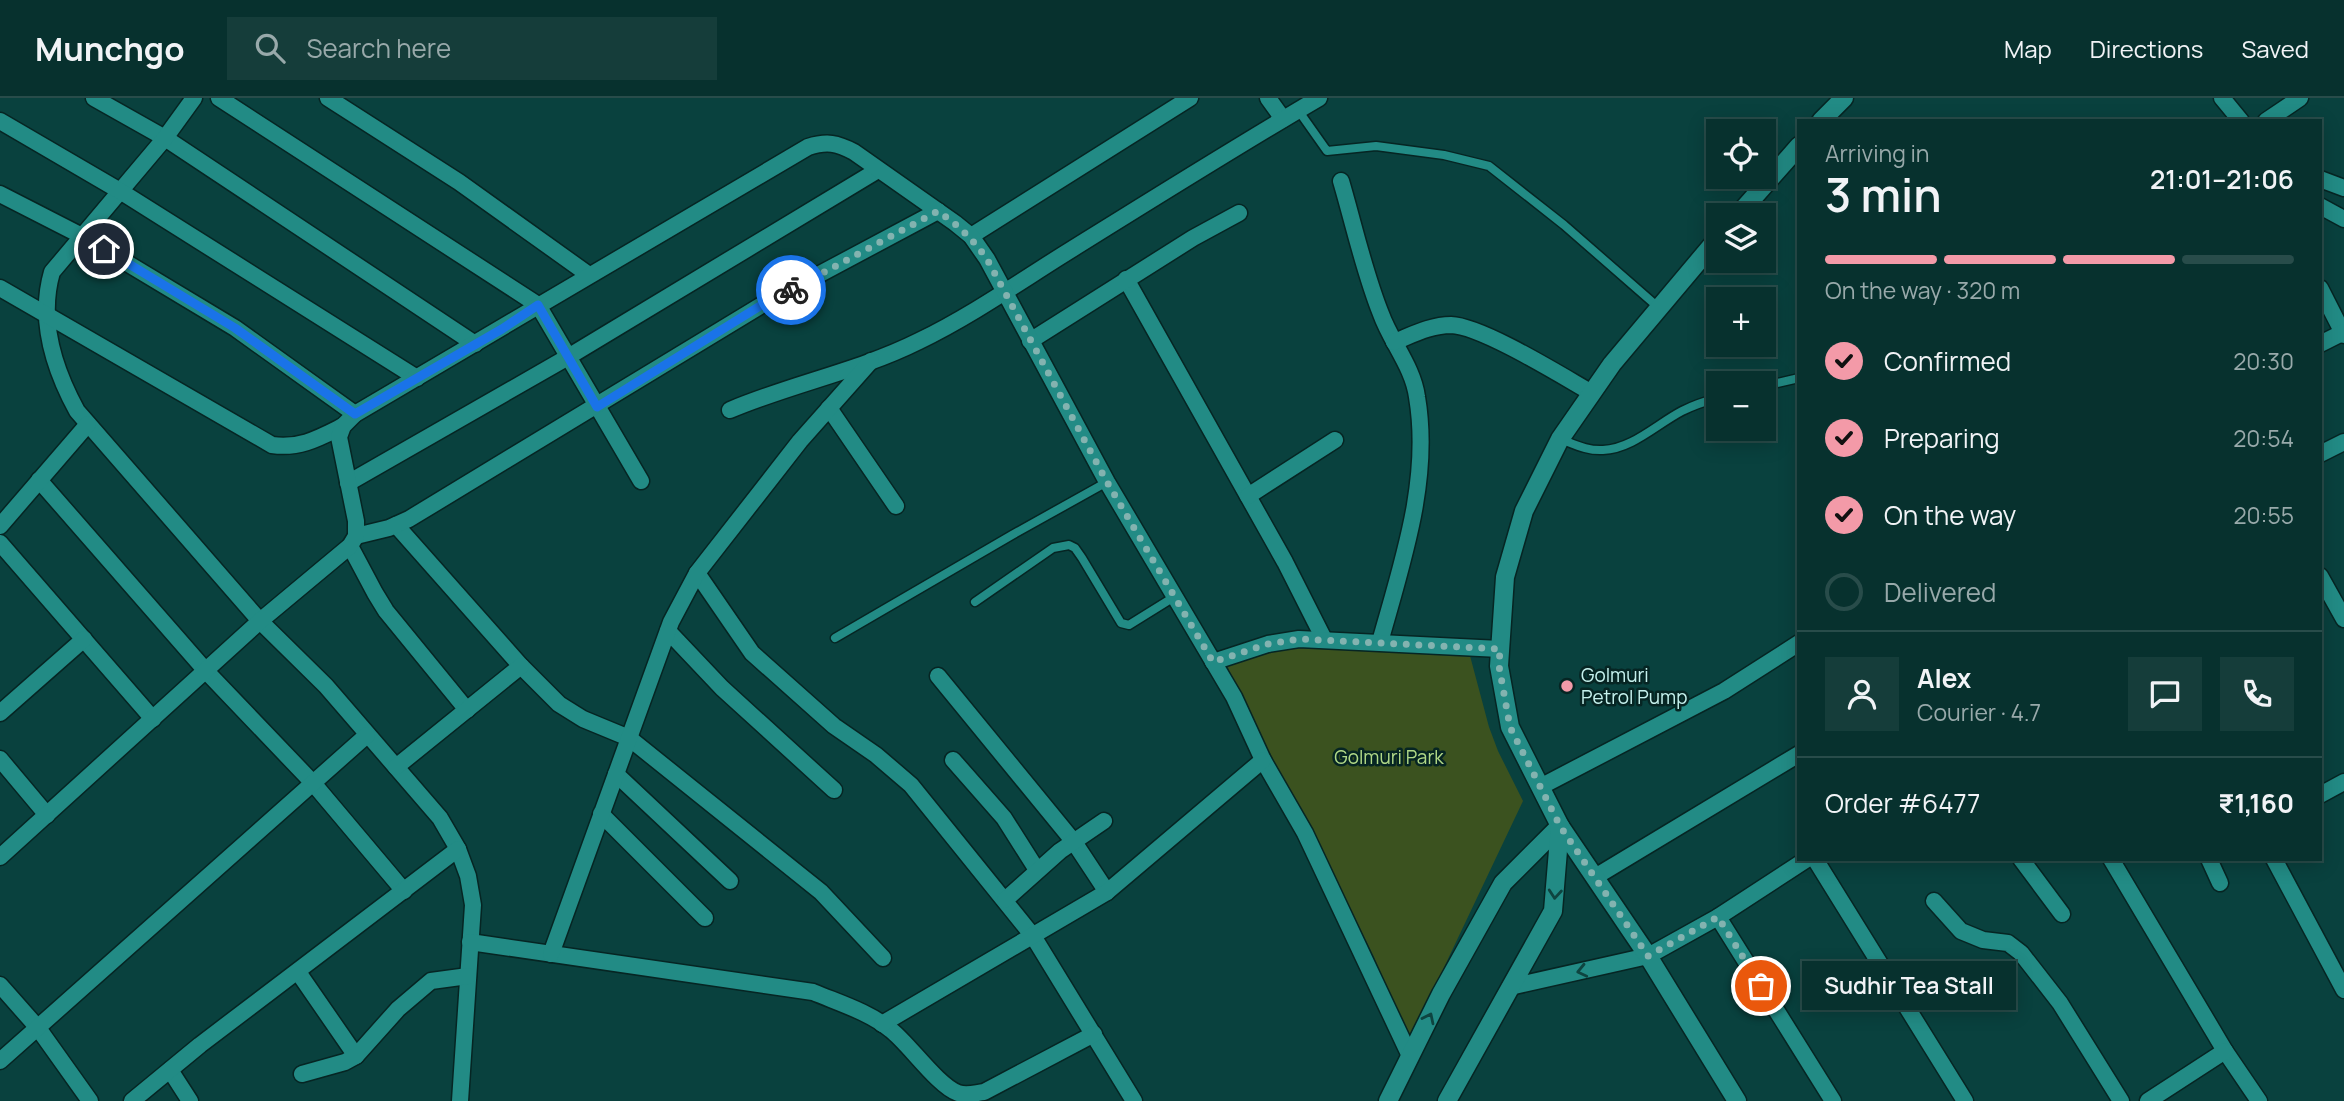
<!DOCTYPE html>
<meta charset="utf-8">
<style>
:root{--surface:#07312e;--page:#153d3a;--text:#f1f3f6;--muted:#98a9aa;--line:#284c4a;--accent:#f39aa8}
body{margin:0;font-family:Manrope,sans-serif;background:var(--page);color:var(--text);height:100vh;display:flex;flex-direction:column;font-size:26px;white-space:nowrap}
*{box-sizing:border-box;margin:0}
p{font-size:23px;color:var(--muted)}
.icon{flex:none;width:38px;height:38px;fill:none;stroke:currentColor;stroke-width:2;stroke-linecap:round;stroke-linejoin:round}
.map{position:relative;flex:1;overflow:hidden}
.details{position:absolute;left:1797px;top:21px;width:525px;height:742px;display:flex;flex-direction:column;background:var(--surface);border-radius:0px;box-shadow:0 4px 18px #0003,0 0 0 2px var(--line)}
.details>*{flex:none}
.tools{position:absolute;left:1706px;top:21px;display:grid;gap:14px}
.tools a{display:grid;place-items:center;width:70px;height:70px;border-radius:0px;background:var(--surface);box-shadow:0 4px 18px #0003,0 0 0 2px var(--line);font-size:35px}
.pin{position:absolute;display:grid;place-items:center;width:60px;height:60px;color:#fff;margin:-30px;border:4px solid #fff;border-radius:50%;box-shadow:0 2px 7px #0007}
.courier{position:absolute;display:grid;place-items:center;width:70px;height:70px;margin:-35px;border:5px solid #1a73e8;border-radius:50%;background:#fff;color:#222;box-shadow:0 2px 9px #0007}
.bubble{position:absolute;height:49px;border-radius:0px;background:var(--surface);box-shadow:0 4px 18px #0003,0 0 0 2px var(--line);font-size:23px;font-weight:600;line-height:49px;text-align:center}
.summary em{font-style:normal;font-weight:600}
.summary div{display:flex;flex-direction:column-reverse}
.summary{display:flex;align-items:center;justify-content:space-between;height:119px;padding:0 28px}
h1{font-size:46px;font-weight:600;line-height:52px}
.bar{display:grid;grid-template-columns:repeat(4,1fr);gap:10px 7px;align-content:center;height:84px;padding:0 28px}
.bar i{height:9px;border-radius:5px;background:var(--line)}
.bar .selected{background:var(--accent)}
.bar p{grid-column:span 4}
.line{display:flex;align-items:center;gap:18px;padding:0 28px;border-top:2px solid var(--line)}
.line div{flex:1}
.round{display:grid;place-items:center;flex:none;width:74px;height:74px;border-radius:0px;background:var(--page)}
ol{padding:0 28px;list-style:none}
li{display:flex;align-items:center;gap:21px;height:77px}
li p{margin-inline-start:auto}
li .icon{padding:7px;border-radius:50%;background:var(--accent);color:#111;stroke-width:4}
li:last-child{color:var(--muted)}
li i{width:38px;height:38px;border:4px solid var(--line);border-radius:50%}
header{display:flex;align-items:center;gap:42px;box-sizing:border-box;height:98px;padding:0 35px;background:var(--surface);border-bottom:2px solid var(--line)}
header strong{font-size:33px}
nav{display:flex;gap:38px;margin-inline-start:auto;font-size:24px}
.search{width:490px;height:63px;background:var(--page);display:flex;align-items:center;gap:18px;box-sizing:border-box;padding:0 24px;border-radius:0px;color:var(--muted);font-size:26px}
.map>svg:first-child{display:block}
.green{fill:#3b521f}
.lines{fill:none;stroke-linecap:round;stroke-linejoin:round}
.service-casing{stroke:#062523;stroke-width:11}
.minor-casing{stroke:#062523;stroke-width:19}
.tertiary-casing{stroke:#062523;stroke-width:21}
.service{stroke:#228b85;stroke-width:8}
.minor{stroke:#228b85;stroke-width:16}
.tertiary{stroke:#228b85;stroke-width:18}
.oneway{stroke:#0e4440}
.done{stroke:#83b3b0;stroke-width:7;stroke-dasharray:0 12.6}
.route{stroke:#1a73e8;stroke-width:9}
.poi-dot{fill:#f39aa8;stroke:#062523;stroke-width:2.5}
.labels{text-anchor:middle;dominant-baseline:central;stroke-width:5;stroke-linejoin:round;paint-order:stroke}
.poi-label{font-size:19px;fill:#c5f1ed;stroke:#062523;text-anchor:start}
.park-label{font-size:19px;fill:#b1d987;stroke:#062523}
</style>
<header>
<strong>Munchgo</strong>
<div class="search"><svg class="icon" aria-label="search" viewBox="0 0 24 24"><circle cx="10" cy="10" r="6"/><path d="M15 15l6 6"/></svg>Search here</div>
<nav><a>Map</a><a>Directions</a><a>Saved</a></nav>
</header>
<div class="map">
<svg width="2344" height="1003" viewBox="0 0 2344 1003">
<rect width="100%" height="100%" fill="#09413e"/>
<polygon class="green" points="1300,547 1469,554 1489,629 1498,653 1523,703 1409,943 1374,859 1327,763 1234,589 1227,566"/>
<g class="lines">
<defs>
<g id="service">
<polyline points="1298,12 1327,53 1376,48 1444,57 1489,68 1564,127 1658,209"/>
<polyline points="1764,288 1799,280"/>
<path d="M1560,341C1574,346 1587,353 1603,352C1632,351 1657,326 1682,313C1694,307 1706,303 1718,300"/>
<polyline points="975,504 1053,450 1069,447 1075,450 1082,460 1121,525 1129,527 1174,499"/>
<polyline points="835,540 1012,437 1107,384"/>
</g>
<g id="minor">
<polyline points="94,0 165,40 475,246"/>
<path d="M194,0L165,40L52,174C38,222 54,271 77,313L260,523L326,588L440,720L458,751L468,778L473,807L460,1003"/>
<polyline points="219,0 538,207 641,383"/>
<polyline points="328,0 459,84 589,177"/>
<polyline points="1268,0 1283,21"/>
<polyline points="2222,0 2241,23"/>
<polyline points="0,23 120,93 417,280"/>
<polyline points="2266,23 2300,0"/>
<polyline points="2320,81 2344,90"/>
<path d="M1341,83C1354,127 1364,174 1381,216C1391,244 1413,269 1417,299C1431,382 1402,465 1380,544"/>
<polyline points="0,96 82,138 235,230 355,316"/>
<polyline points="2320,108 2344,121"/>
<polyline points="971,138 1190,0"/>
<polyline points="1126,181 1285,464 1324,541"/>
<path d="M0,190L272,347C300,351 319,340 343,328"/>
<polyline points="2320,190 2344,237"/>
<polyline points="1030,243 1193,140 1239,115"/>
<path d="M1394,244C1412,237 1431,227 1451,227C1482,228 1562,278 1592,295"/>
<polyline points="2320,246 2344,234"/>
<polyline points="829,310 896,408"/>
<path d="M730,312C791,286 859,273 919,243C967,220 1015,187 1061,158C1146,105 1232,51 1319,0"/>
<polyline points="2320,356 2344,344"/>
<polyline points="39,382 206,573 313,685 404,793"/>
<polyline points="348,385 568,259 878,72"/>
<polyline points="1248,398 1335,342"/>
<polyline points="396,427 521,568 559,606 583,621 629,640 821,794 883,860"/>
<polyline points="0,428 88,326"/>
<polyline points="356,438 389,430 409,421 760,208 938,113"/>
<polyline points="0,445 153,621"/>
<polyline points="350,448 375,495 386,513 467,612"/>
<polyline points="697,475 752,555 834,628 876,657 911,687 1033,838 1134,1003"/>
<polyline points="2320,478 2344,521"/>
<polyline points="668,533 722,590 834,692"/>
<polyline points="1213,564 1268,546 1299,541 1500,551"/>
<polyline points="938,578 1074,744 1107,794"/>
<polyline points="0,615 84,541"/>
<polyline points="0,661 47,717"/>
<polyline points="953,662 1004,720 1037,772"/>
<polyline points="396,669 521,568"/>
<polyline points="616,676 730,783"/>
<polyline points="1540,689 1724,593 1799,545"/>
<polyline points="2320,697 2344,684"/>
<polyline points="601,716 705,820"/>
<path d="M0,759L260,523L350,448L356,438V423L339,339L343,328L355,316L808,49C827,43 837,45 854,54L955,125L971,138L987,161L1107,384L1234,599L1263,662L1305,735L1410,958"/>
<polyline points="1815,761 1965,1003"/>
<polyline points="2021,761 2062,816"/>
<polyline points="2111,761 2225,953 2259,1003"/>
<polyline points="2209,761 2220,785"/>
<polyline points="2274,761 2344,892"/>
<polyline points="1595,779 1799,656"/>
<polyline points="1005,802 1060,753 1104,723"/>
<polyline points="1934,803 1961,833 1983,842 2008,845 2021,855 2060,905 2121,1003"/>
<polyline points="1718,819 1833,1003"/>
<path d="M470,844L813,894C839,905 869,914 891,932C909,946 938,988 958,995C967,998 975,995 984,994L1094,936"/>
<polyline points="551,856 671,524 697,475 800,343 871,263"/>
<polyline points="298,874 356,958"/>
<polyline points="0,887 38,930 90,1003"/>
<polyline points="1510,889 1648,858 1718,819 1807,761"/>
<polyline points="882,926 1107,794 1263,662"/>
<polyline points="0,963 367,637"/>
<polyline points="170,972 190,1003"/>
<polyline points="302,976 345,964 356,958 398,911 431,883 468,878"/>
<polyline points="132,1003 200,947 458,751"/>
<polyline points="2148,1003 2225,953"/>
</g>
<g id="tertiary">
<polyline points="1821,23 1844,0"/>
<polyline points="1738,117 1799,48"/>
<polyline points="1718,140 1612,266 1560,341 1524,413 1505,479 1499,568 1510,629 1560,728 1648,858 1737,1003"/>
<polyline points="1388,1003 1441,896 1503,785 1560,728"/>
<polyline points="1447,1003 1553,813 1560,728"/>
</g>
</defs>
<use href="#service" class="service-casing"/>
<use href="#minor" class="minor-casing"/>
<use href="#tertiary" class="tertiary-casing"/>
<use href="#service" class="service"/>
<use href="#minor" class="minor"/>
<use href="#tertiary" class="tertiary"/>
</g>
<defs><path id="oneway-chevron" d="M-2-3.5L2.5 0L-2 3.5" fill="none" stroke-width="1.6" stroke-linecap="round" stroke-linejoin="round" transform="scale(1.75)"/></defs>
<g class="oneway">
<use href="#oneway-chevron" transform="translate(1555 796) rotate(95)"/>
<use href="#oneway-chevron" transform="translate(1582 873) rotate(167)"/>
<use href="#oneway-chevron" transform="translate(1429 920) rotate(-64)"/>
</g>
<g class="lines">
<path class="done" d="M791,192L938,113C960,129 971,139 987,161L1107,384L1213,564L1268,546L1299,541L1500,551L1499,568L1510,629L1560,728L1648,858L1718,819L1761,888"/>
<polyline class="route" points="104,151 235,230 355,316 502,231 538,207 597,309 760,208 791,192"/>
</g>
<circle class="poi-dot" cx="1567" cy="588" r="7"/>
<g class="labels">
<g class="poi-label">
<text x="1581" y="577">Golmuri<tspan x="1581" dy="22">Petrol Pump</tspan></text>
</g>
<g class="park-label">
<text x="1389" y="659">Golmuri Park</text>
</g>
</g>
</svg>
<div class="tools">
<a><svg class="icon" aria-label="locate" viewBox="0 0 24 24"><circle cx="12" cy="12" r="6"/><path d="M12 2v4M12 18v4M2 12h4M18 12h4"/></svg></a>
<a><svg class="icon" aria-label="layers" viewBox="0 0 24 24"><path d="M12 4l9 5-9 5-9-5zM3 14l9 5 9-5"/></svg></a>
<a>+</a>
<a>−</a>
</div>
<div class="pin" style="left:1761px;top:888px;background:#ea580c"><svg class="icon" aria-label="bag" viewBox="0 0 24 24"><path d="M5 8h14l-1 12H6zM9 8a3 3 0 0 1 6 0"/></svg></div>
<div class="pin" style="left:104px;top:151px;background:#1f2937"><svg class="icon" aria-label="home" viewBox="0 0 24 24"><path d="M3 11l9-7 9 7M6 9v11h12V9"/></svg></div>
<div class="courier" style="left:791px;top:192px"><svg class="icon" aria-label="bike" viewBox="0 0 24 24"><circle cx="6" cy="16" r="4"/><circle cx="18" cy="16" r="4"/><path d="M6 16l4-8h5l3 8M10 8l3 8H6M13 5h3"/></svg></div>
<div class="bubble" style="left:1802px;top:863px;width:214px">Sudhir Tea Stall</div>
<section class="details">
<div class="summary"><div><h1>3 min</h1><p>Arriving in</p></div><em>21:01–21:06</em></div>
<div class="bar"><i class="selected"></i><i class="selected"></i><i class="selected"></i><i></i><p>On the way · 320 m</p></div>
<ol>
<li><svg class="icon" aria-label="check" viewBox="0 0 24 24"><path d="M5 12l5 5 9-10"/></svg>Confirmed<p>20:30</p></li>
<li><svg class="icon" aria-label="check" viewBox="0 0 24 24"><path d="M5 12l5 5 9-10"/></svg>Preparing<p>20:54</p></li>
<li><svg class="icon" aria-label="check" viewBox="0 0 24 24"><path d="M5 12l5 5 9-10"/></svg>On the way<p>20:55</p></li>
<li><i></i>Delivered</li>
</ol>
<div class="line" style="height:126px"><a class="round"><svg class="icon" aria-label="person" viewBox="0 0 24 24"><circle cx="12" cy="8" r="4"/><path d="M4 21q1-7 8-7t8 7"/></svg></a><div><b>Alex</b><p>Courier · 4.7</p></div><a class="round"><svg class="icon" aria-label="chat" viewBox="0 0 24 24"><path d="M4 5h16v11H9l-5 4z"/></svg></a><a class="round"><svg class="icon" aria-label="phone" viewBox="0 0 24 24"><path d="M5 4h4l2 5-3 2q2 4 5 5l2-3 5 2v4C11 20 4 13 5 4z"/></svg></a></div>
<div class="line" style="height:91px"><div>Order #6477</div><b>₹1,160</b></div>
</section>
</div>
